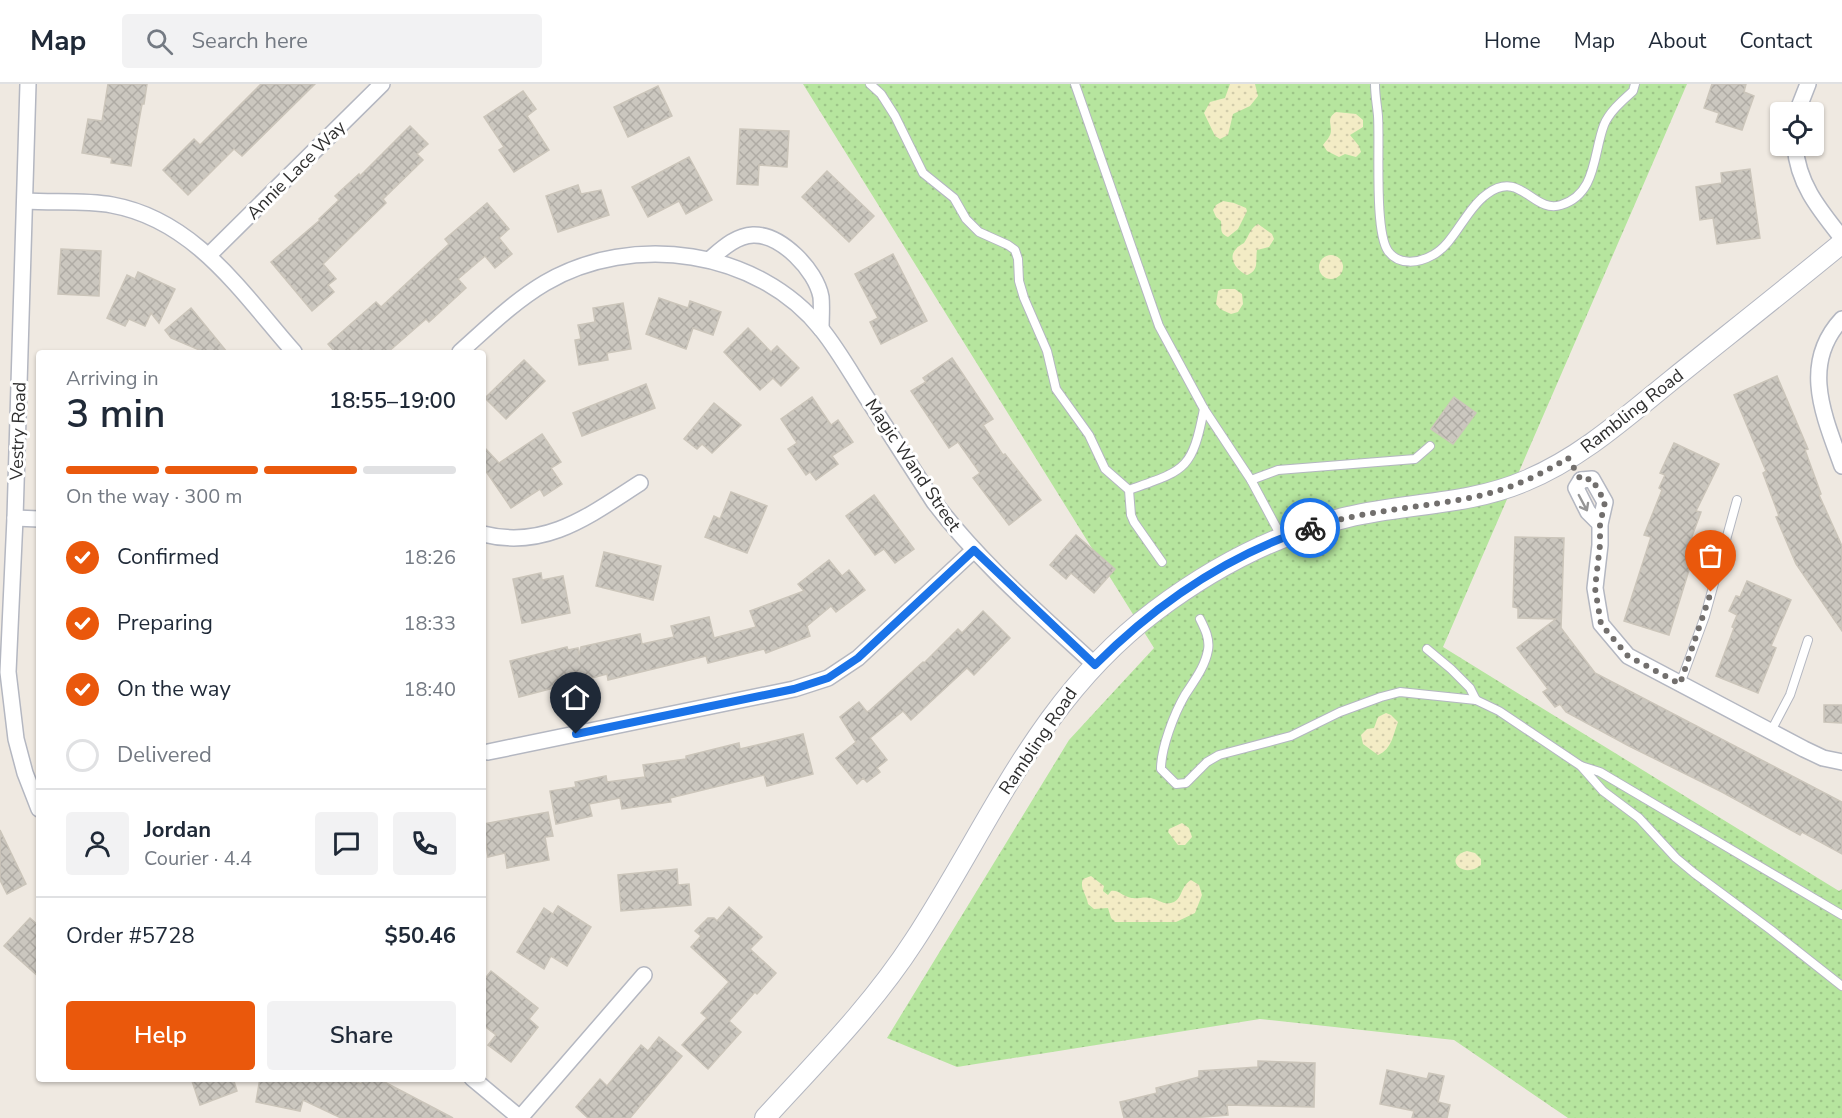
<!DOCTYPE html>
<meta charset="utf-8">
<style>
:root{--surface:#fff;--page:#f2f2f3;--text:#1f2937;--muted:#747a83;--line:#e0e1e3;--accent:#ea580c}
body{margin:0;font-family:"Nunito Sans",sans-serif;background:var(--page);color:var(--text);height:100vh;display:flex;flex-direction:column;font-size:22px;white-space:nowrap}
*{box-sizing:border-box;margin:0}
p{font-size:20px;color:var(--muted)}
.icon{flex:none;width:33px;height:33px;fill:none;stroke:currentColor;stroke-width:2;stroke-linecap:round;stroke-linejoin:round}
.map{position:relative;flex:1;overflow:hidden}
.sheet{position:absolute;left:36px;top:266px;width:450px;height:732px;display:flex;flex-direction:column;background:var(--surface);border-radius:6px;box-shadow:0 2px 4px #0004}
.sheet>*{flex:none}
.buttons{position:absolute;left:1770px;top:18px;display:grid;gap:12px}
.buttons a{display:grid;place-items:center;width:54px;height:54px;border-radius:6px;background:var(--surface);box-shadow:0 2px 4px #0004;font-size:30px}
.pin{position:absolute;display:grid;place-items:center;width:51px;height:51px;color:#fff;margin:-62px -26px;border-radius:50% 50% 50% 0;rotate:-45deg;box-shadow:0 0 6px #0007}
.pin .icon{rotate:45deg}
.courier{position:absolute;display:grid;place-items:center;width:60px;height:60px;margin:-30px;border:4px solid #1a73e8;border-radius:50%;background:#fff;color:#222;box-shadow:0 2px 8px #0007}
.head em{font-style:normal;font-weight:600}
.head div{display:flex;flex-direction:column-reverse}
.head{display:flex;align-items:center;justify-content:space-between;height:102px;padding:0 30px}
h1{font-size:39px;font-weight:600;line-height:45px}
.bar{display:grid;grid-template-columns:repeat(4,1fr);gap:9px 6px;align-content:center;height:72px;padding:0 30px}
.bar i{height:8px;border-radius:4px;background:var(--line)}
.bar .current{background:var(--accent)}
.bar p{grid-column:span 4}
.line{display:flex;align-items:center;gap:15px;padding:0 30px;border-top:2px solid var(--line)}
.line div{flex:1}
.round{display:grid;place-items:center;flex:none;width:63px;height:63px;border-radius:6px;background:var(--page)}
ol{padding:0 30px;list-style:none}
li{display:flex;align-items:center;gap:18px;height:66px}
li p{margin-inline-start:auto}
li .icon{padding:6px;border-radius:50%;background:var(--accent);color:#fff;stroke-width:4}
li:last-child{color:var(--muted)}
li i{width:33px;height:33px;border:3px solid var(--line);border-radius:50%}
.button{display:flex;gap:12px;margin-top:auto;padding:12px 30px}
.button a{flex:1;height:69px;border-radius:6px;background:var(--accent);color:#fff;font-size:24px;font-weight:600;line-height:69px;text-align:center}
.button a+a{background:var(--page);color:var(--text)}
header{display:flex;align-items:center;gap:36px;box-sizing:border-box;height:84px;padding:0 30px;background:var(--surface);border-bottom:2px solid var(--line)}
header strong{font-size:28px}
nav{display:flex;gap:33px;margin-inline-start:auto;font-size:21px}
.search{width:420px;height:54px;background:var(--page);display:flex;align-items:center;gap:15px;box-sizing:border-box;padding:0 21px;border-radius:6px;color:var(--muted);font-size:22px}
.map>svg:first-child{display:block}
.grass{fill:url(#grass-dots)}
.sand{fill:url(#sand-dots)}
.building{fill:url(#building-cross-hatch);stroke:#cbc5ba;stroke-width:1.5}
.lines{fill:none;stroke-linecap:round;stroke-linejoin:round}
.service-casing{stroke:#b4b7c1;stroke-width:10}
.minor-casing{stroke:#b4b7c1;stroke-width:18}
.tertiary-casing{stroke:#b4b7c1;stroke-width:22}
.service{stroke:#fff;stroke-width:8}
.minor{stroke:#fff;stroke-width:15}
.tertiary{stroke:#fff;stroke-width:20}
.oneway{stroke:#969696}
.done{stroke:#726f6d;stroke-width:6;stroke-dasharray:0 10.8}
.route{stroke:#1a73e8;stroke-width:8}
.labels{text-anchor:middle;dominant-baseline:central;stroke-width:6;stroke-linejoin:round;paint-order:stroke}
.street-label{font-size:18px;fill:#2e2e2e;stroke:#fff}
</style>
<header>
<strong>Map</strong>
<div class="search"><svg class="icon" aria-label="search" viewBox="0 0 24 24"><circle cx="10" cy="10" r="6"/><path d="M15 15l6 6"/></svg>Search here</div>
<nav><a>Home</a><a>Map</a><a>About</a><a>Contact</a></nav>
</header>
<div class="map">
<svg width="1842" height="1034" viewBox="0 0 1842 1034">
<defs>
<pattern id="grass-dots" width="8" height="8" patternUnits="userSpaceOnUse" patternTransform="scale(1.5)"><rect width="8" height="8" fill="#b6e59e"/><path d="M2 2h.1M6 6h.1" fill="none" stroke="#9dc588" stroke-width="1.8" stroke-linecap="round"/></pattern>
<pattern id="sand-dots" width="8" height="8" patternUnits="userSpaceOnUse" patternTransform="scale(1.5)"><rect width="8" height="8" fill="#f3ecc5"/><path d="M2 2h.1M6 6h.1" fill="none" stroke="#d1cbaa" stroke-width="1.8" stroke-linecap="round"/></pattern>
<pattern id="building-cross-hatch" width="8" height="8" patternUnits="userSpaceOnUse" patternTransform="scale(1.5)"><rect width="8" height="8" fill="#cbc7bf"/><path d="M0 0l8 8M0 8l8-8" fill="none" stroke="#afaba4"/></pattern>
</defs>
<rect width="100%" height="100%" fill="#efe9e1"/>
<polygon class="grass" points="803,0 1687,0 1443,563 1839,807 1842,805 1842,1034 1568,1034 1454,956 1260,935 957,983 887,954 1069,656 1154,564"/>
<g class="sand">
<polygon points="1230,0 1255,0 1258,12 1250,22 1233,30 1228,51 1220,55 1215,52 1204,29 1210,18 1225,14"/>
<path d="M1336,28L1356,30L1363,36V43L1350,51L1359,62L1361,68L1356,73L1345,70L1339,73L1327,67L1323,61C1326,57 1331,52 1331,47C1331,38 1327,34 1336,28Z"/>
<path d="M1223,117L1234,119L1246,124L1247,127L1238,145L1228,153C1219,149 1222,145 1221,137L1216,133L1213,126L1216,121Z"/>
<path d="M1258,140L1272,150L1274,155L1269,163L1257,166C1255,177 1260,186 1247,191C1237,187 1227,174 1236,165C1238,162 1241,161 1244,159C1249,152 1250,144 1258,140Z"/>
<circle cx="1331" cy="183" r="12"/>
<polygon points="1222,205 1235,205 1242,210 1243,220 1238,228 1231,230 1220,225 1216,220 1218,207"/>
<path d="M1386,629L1391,631L1398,638C1393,651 1392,665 1378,671L1363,660L1361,651L1367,645L1374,644L1378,633Z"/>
<polygon points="1182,739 1189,744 1192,753 1185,761 1178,761 1168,748 1169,745"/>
<path d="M1467,767L1475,769L1481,775V781C1463,796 1442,774 1467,767Z"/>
<path d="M1091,792L1104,802L1103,807L1108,811L1111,807C1119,806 1121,811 1128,813C1135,816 1144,812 1151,814C1159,816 1165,822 1174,818C1183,813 1180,803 1191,796L1199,801L1202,811L1195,829L1176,838H1115L1111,834L1108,824L1094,825L1088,820C1087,811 1079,804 1083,795Z"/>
</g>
<g class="building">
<polygon points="108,0 147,0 144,20 142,20 131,82 111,79 112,74 82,69 88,35 102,37"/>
<polygon points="261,0 315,0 242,72 234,65 188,111 163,86 194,55 200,61"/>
<polygon points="1712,0 1746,0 1744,8 1754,12 1742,46 1716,38 1719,29 1704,24"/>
<polygon points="658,2 672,32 628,53 614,23"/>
<polygon points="523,7 536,25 527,32 549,66 514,88 499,66 504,63 484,33"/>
<polygon points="410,42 428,60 417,70 423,76 383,115 386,119 323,180 336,195 328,201 334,208 312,227 271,178 320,136 319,135 339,116 335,112 359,90 360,92"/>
<polygon points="740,45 789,47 787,83 759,81 758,101 737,100"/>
<polygon points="689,73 712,116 686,130 679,117 648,133 632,103"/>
<polygon points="1750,85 1760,154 1717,160 1713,134 1700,136 1696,103 1722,99 1721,89"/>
<polygon points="827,87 874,132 849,158 802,113"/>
<polygon points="578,101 581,110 601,106 609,131 558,148 546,112"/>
<polygon points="487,119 509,145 499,154 512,170 495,184 485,172 458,195 466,204 429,238 426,235 388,268 335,268 328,260 376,218 381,223 449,160 445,155"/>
<polygon points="61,165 101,167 99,212 58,210"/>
<polygon points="893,170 927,237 881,260 870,238 878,234 855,190"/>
<polygon points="138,188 175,205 159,239 151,229 145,242 129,235 125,242 107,234 127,191 135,195"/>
<polygon points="659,214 688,224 690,217 721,228 713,251 693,244 686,265 646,250"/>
<polygon points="623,219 631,265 607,269 608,276 579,281 575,256 581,255 578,241 595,238 593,224"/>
<polygon points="191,224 227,268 204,268 171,254 165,246"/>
<polygon points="748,244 771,268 777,262 799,284 781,302 773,294 760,306 724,268"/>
<polygon points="952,274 993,335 983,341 1003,371 1005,370 1041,416 1009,441 973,394 980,389 958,358 949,364 911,307 926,298 923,294"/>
<polygon points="524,276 545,297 506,335 485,314"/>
<polygon points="1777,292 1808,365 1805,366 1821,410 1819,411 1842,462 1842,547 1796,480 1776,433 1779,432 1763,389 1766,387 1734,311"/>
<polygon points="646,300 655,324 582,352 573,329"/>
<polygon points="812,313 831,341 838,336 853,358 832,372 838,380 816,396 810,388 806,391 788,365 797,359 781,335"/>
<polygon points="1454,313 1476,329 1453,360 1431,345"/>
<polygon points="714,319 741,341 712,369 702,360 697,365 684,355"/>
<polygon points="542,350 561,378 551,384 562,400 544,412 540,405 511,424 483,383 483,362 499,379"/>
<polygon points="1674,359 1719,380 1696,427 1701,428 1685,471 1693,473 1669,551 1624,537 1651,453 1644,451 1662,406 1659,404 1665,391 1660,389"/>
<polygon points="731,408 767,422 747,469 705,453 714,432 720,435"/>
<polygon points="874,411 914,465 895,479 884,465 875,471 846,432"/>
<polygon points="1076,451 1115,485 1094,509 1071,489 1066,495 1050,481"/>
<polygon points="1515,453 1564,454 1561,544 1595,589 1842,718 1842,770 1802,748 1800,751 1722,708 1629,662 1566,628 1560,620 1555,623 1543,608 1548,605 1517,564 1556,535 1518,534 1518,524 1513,523"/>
<polygon points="604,468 661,482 653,516 596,502"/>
<polygon points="829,476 842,492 849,486 865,506 836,528 831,522 807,542 810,552 766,569 764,565 708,579 706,572 608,596 607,590 519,613 510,577 567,563 568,566 578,564 579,571 581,563 640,550 642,560 674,553 671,542 709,533 714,554 756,543 750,527 804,507 798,500"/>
<polygon points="541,489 542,496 563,492 570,529 522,539 513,495"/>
<polygon points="1747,497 1791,516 1771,562 1776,564 1758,609 1716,592 1734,544 1732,543 1737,531 1729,527 1736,512 1740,513"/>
<polygon points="983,527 1010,554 974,591 967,584 911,636 903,627 870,654 887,676 877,684 880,688 867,698 863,694 857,700 836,674 856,658 840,633 859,618 867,628 869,627 923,578 924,579 958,545 962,549"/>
<polygon points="1824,621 1842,621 1842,639 1824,638"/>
<polygon points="803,650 813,690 767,702 764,691 670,714 671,718 622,725 620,714 589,720 592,732 556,740 550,707 576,703 575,698 606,692 607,698 645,693 643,681 686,675 686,672 739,659 740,665"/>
<polygon points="548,728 553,752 545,753 549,776 507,784 505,769 488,773 483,740"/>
<polygon points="0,746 26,800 7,810 0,796"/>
<polygon points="677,785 678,801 689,800 691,821 621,827 618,791"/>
<polygon points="558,822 591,843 567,882 551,872 544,885 517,868 544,824 553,830"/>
<polygon points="729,823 762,853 750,865 776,889 757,910 755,908 729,937 741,948 708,985 682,961 707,934 701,929 729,898 691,863 701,852 695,847 708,834 714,834 717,837"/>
<polygon points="30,834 39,842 39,893 4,862"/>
<polygon points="491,887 538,924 529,935 538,943 511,978 488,961 496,951 483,941 483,897"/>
<polygon points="659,953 682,972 630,1034 588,1034 576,1023 600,995 607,1002 641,961 648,967"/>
<polygon points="1258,977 1315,979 1314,1023 1227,1021 1228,1031 1191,1034 1124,1034 1120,1018 1157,1009 1156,1004 1199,993 1199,987 1258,983"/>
<polygon points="1387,986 1427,995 1429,989 1444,992 1438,1018 1450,1021 1447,1034 1412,1034 1414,1027 1380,1020"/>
<polygon points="191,994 233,994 237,1007 200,1021"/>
<polygon points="260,994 349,994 361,1000 363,994 377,994 453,1034 341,1034 303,1016 300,1027 256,1018"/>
</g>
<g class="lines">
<defs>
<g id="service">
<polyline points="870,0 881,10 895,32 923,89 954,114 966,135 979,148 1008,161 1015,166 1018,175 1019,197 1024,214 1047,267 1056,305 1089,351 1105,385 1129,406 1131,431 1134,438 1162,478"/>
<polyline points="1075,0 1159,242 1204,325 1251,396 1281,452"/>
<path d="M1375,0C1375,11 1377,21 1378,32C1380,60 1374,147 1388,167C1399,182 1419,179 1433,171C1454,160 1465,126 1487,110C1521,85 1533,130 1561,121C1597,110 1593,69 1604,41C1609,28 1623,16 1633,7L1635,0"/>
<polyline points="1251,396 1278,386 1415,375 1430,362"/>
<path d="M1129,406C1185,386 1192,387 1204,325"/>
<path d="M1200,535C1205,545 1210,555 1208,566C1205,583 1194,597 1185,611C1174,630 1161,664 1161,685L1176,700L1186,699L1207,678L1219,671L1291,652L1340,628L1381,613L1400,608L1476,616"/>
<polyline points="1427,565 1451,585 1470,604 1476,616 1499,627 1581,682"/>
<polyline points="1680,600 1705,532 1737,416"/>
<polyline points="1771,647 1790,611 1808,556"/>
<polyline points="1842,831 1600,688 1581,682 1603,707 1639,734 1676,774 1694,789 1771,846 1842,902"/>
</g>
<g id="minor">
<polyline points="28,0 15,434 8,588 16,655 25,689 39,725"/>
<polyline points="1797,28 1808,0"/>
<path d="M1795,62C1798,100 1819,125 1842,154"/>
<path d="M25,117C53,119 84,116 112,121C195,136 242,209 294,268"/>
<polyline points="209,171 382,0"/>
<path d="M709,176C722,165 735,152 753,151C781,150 816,186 821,213C822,223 821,235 821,245"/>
<path d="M1842,235C1800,280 1824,332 1842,382"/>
<path d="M460,268C487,244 513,218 545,199C632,148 758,165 822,246C838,266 851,289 865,311C888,347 911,382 934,418C980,479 1039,529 1095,581"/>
<polyline points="1581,396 1592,395 1605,418 1600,440 1600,461 1595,504 1601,540 1628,572 1804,665 1823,674 1842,678"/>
<polyline points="1581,396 1576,404 1588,428 1600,440"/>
<polyline points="15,434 39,435"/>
<path d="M483,450C546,466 590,431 640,399"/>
<polyline points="488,668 794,605 828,594 858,574 974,466"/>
<polyline points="472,994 520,1034 644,891"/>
</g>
<path id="tertiary" d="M765,1034C817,977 872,922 914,857C991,739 1038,615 1155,527C1212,484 1278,449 1348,433C1407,419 1469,421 1525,397C1581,374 1626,333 1673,295C1729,250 1786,205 1842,159"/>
</defs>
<use href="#service" class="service-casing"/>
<use href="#minor" class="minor-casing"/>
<use href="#tertiary" class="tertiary-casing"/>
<use href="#service" class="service"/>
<use href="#minor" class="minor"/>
<use href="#tertiary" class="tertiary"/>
</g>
<defs><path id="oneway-shaft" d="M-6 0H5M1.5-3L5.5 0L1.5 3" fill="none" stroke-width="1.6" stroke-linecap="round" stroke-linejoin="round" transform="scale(1.5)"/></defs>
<use class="oneway" href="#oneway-shaft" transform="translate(1583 419) rotate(62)"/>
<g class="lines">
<path class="done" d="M1310,444C1364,426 1420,424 1474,413C1508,406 1539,392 1568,374L1581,396L1592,395L1605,418L1600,440V461L1595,504L1601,540L1628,572L1680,600L1711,508"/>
<path class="route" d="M576,650L794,605L828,594L858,574L974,466L1095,581C1156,520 1228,471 1310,444"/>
</g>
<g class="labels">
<g class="street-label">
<text transform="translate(296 86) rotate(-45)">Annie Lace Way</text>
<text transform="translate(1632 327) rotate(-38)">Rambling Road</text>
<text transform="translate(18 347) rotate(-88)">Vestry Road</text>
<text transform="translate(913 381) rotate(56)">Magic Wand Street</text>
<text transform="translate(1038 657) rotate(-56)">Rambling Road</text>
</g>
</g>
</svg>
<div class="buttons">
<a><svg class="icon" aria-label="locate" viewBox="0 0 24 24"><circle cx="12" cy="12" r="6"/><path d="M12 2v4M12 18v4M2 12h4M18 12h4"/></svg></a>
</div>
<div class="pin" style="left:1711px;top:508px;background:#ea580c"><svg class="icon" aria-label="bag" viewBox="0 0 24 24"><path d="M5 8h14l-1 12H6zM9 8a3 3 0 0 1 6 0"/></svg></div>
<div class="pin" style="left:576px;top:650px;background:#1f2937"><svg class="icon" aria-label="home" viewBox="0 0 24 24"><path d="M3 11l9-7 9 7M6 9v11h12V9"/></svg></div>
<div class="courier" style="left:1310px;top:444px"><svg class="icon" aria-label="bike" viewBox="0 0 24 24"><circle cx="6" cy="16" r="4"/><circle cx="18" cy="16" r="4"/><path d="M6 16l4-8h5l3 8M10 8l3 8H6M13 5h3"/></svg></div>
<section class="sheet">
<div class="head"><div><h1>3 min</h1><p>Arriving in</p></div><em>18:55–19:00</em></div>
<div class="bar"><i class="current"></i><i class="current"></i><i class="current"></i><i></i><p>On the way · 300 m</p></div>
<ol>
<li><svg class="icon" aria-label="check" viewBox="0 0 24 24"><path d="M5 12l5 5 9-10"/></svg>Confirmed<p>18:26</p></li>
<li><svg class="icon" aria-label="check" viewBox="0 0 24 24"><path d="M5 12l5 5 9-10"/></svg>Preparing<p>18:33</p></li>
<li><svg class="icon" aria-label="check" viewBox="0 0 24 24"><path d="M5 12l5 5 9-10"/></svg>On the way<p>18:40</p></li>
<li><i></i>Delivered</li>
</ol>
<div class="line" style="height:108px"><a class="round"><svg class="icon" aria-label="person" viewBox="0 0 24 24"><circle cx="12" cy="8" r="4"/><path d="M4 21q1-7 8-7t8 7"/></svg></a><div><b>Jordan</b><p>Courier · 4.4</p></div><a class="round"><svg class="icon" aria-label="chat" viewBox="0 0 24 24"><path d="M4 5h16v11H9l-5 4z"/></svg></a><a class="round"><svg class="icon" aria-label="phone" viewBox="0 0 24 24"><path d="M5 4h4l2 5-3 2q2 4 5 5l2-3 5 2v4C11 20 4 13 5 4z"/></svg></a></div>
<div class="line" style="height:78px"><div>Order #5728</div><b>$50.46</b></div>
<div class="button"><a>Help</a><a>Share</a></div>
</section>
</div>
